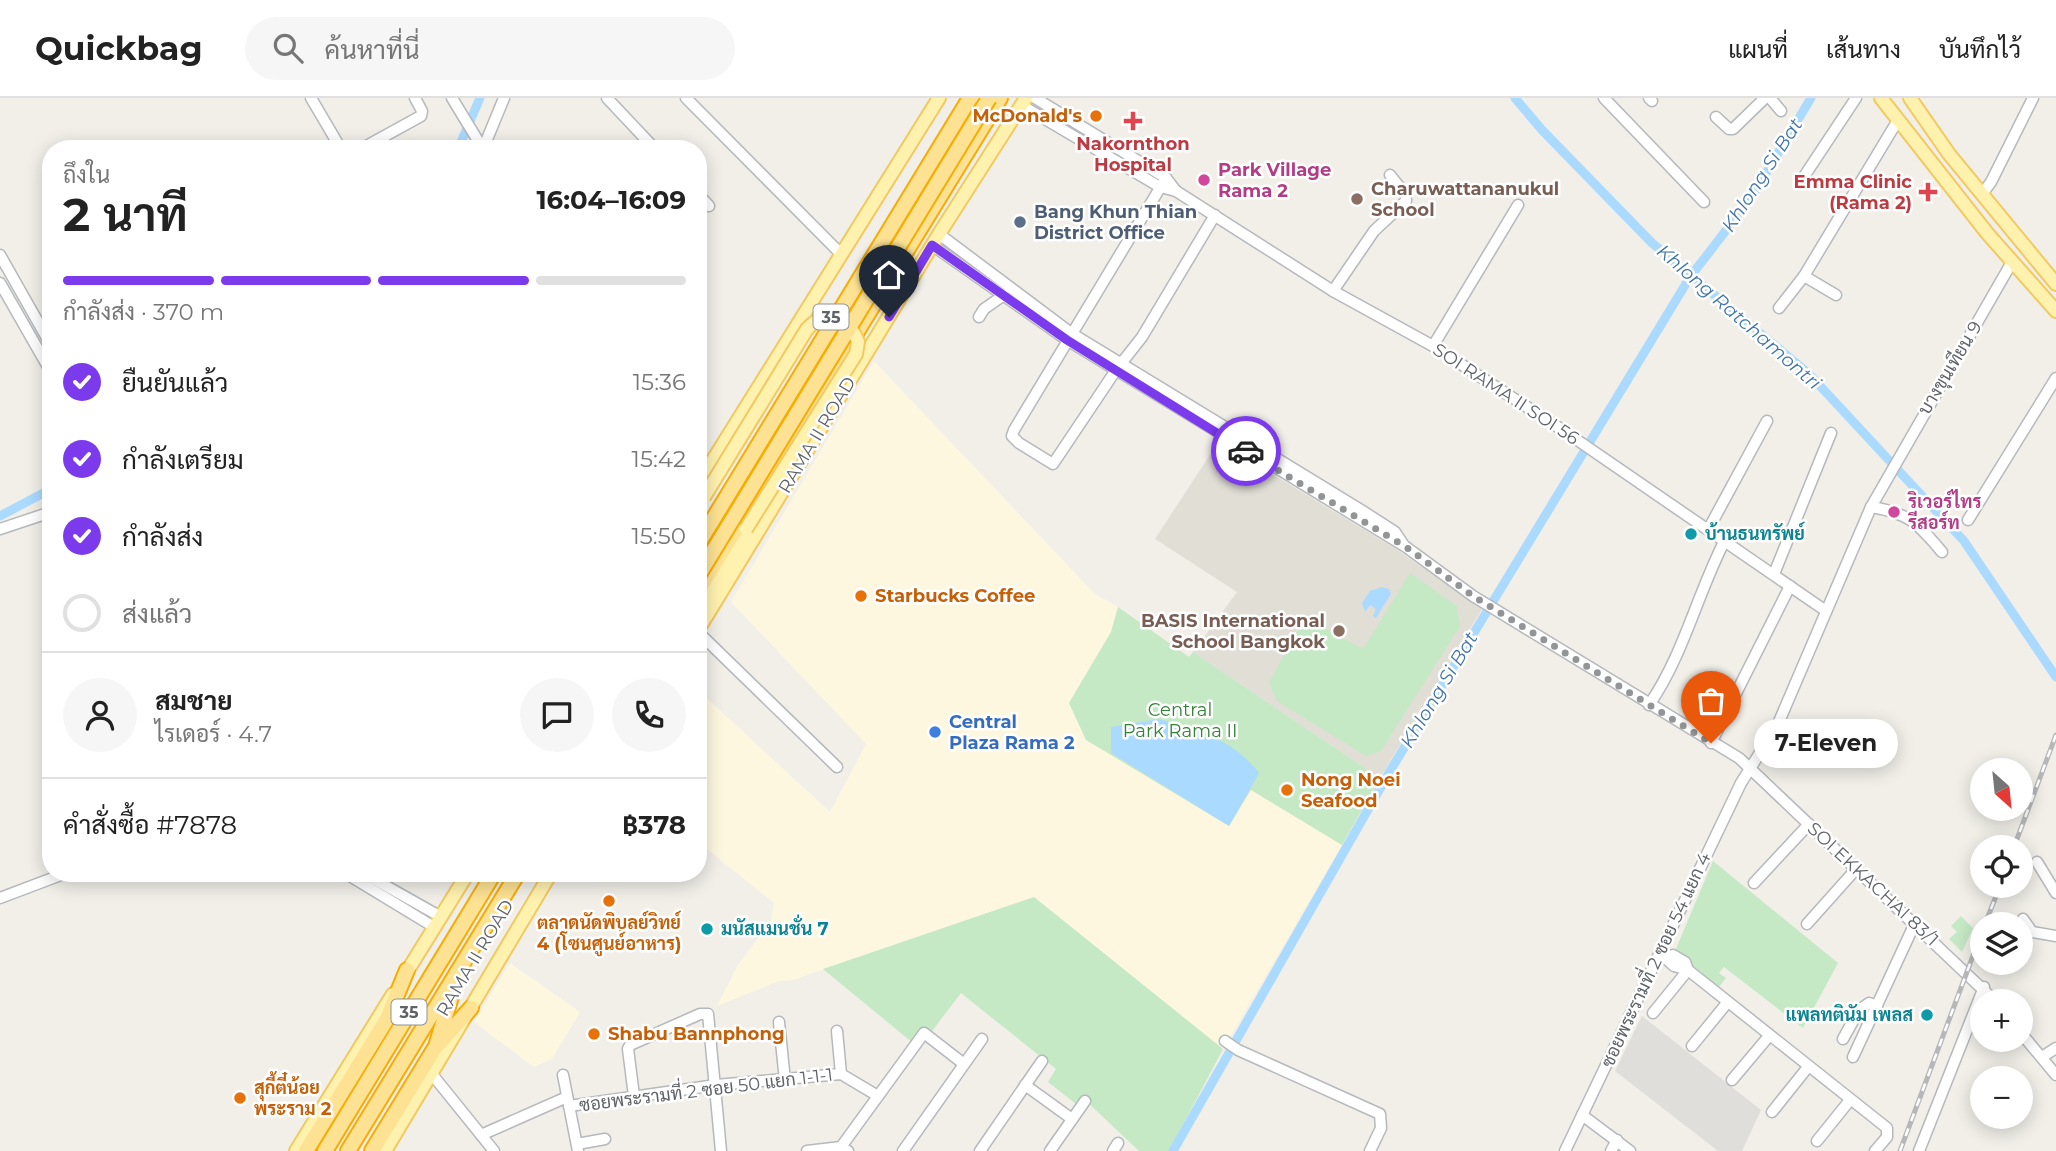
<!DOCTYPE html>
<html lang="th">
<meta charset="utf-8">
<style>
:root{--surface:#fff;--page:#f6f6f6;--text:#222;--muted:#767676;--line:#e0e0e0;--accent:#7c3aed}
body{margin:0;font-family:Montserrat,Sarabun,sans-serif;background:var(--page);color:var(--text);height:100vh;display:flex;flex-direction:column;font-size:26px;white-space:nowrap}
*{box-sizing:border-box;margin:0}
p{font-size:23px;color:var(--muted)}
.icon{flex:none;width:38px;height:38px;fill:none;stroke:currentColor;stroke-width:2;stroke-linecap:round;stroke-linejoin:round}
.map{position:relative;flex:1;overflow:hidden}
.details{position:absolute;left:42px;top:42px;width:665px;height:742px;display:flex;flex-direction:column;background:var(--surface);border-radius:28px;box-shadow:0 4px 18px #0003}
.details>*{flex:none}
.needle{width:46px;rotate:153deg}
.tools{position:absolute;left:1970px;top:660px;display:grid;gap:14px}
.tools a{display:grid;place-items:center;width:63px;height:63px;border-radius:50%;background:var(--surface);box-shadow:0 4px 18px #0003;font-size:35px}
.pin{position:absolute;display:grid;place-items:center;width:60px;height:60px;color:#fff;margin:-72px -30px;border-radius:50% 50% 50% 0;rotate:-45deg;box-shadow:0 0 7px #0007}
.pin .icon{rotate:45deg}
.courier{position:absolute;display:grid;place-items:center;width:70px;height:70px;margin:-35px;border:5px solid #7c3aed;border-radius:50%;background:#fff;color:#222;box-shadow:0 2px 9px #0007}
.bubble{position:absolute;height:49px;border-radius:24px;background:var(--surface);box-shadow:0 4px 18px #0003;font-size:23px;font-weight:700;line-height:49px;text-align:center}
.overview em{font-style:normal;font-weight:700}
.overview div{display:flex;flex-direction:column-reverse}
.overview{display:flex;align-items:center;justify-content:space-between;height:119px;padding:0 21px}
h1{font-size:46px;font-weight:700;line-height:52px}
.bar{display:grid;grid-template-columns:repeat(4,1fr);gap:10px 7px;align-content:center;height:84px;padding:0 21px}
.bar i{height:9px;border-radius:5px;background:var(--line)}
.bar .active{background:var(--accent)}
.bar p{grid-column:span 4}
.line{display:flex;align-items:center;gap:18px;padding:0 21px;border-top:2px solid var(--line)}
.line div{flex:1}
.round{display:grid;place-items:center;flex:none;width:74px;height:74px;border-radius:37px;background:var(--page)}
ol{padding:0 21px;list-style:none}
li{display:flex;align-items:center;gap:21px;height:77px}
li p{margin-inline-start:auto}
li .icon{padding:7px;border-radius:50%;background:var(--accent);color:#fff;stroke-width:4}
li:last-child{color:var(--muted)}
li i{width:38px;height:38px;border:4px solid var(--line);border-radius:50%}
header{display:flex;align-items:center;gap:42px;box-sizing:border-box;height:98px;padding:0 35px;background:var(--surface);border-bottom:2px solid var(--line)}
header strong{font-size:33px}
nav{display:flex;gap:38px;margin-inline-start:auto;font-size:24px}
.search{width:490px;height:63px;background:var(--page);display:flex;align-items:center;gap:18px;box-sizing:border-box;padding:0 24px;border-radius:38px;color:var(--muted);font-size:26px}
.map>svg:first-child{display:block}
.commercial{fill:#fef7e0}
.industrial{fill:#e0deda}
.education{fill:#e1ded6}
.green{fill:#c5e8c5}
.water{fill:#aadaff}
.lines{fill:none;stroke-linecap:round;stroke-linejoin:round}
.canal{stroke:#aadaff;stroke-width:9}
.minor-casing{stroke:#b5b8bc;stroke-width:13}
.major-casing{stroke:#f2c960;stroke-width:16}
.highway-casing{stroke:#f9ab00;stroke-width:18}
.minor{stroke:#fff;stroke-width:10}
.major{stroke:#fff2af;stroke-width:12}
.highway{stroke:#fde293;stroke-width:14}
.rail-casing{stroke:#b6b7b8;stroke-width:5}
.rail{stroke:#fff;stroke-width:2.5;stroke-dasharray:8;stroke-linecap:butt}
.major-bridge-casing{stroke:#f2c960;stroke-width:16;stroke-linecap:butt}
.highway-bridge-casing{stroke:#f9ab00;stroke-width:18;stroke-linecap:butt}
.major-bridge{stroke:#fff2af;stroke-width:12}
.highway-bridge{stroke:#fde293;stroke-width:14}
.done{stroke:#929495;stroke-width:7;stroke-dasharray:0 12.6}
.route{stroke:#7c3aed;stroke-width:9}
.food-dot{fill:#e8710a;stroke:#fff;stroke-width:2.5}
.health-dot{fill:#e0444e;stroke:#fff;stroke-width:2.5}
.hotel-dot{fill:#d1479c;stroke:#fff;stroke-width:2.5}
.education-dot{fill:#8d6e63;stroke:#fff;stroke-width:2.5}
.service-dot{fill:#5c6f8a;stroke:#fff;stroke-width:2.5}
.culture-dot{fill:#0f9aa8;stroke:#fff;stroke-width:2.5}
.shop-dot{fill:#3f7fe0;stroke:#fff;stroke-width:2.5}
.labels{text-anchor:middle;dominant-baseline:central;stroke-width:5;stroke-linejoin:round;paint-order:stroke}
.shield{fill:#fff;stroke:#8f9295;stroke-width:2}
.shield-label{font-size:16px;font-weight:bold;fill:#5f6368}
.food-label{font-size:18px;font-weight:bold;fill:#c56008;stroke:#fff;text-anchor:start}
.health-label{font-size:18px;font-weight:bold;fill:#be3a42;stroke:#fff}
.hotel-label{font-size:18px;font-weight:bold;fill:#b23c85;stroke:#fff;text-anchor:start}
.education-label{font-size:18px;font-weight:bold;fill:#785e54;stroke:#fff;text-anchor:start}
.service-label{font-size:18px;font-weight:bold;fill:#4e5e75;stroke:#fff;text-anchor:start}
.street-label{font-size:18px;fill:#5f6368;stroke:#fff}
.culture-label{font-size:18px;font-weight:bold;fill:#0d838f;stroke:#fff;text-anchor:start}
.park-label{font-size:18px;fill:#348238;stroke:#fff}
.shop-label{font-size:18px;font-weight:bold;fill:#366cbe;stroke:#fff;text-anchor:start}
.water-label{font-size:19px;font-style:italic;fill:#4174aa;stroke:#fff}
</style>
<header>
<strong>Quickbag</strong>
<div class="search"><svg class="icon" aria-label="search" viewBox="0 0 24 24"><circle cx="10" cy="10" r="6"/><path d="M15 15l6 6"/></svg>ค้นหาที่นี่</div>
<nav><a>แผนที่</a><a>เส้นทาง</a><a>บันทึกไว้</a></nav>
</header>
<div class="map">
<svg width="2056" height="1053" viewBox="0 0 2056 1053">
<rect width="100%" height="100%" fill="#f1efe8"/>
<g class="commercial">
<polygon points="874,263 1095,496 1118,509 1111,534 1069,605 1086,642 1111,655 1251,692 1342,747 1223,951 1034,799 793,882 779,883 717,908 738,867 771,823 774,805 698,744 698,592 830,714 866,646 731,504"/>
<polygon points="510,865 580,914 552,961 534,969 474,924"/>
</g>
<polygon class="industrial" points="1642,918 1761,1012 1742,1053 1718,1053 1615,973"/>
<polygon class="education" points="1224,347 1396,451 1482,511 1380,680 1193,554 1237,494 1155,441 1215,349"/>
<g class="green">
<polygon points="1410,475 1457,508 1460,528 1381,653 1366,658 1277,603 1269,585 1305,519 1363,551"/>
<polygon points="1118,509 1189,559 1193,554 1380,680 1342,747 1251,692 1229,728 1086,642 1069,605 1111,534"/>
<polygon points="1713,763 1838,865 1803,930 1724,869 1719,875 1726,880 1719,889 1675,853"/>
<polygon points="1034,799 1223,951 1169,1053 1139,1053 1082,999 1076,1006 1048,984 1056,971 961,895 919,950 823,871"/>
<polygon points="1961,818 1973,830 1962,854 1949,841 1957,834 1951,828"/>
</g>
<g class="water">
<polygon points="1382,489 1389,491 1391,496 1376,520 1373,518 1376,511 1370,507 1365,514 1362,505 1370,493"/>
<path d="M1159,621C1197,631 1234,642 1259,675L1229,728L1111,655V629Z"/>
</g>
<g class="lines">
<g class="canal">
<polyline points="1515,0 1542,32 1652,145 1809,276 1898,372 1964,443 2056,579"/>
<polyline points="458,51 480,0"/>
<polyline points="0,418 51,391"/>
<polyline points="1173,1053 1390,673 1690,179 1751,100 1811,0"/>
</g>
<defs>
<g id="minor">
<polyline points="311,0 341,51"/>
<polyline points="452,0 483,51"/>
<polyline points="607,0 655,51"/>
<polyline points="686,0 841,156"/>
<polyline points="1604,0 1704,104"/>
<polyline points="1649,0 1652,3"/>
<polyline points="1770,0 1781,13"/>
<polyline points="1021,7 1160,89 1176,93 1166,80 1035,0"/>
<polyline points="1716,19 1729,31 1733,31 1765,0"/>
<polyline points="361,51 421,18 422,13 415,0"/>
<polyline points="483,51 504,0"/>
<polyline points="1805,77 1856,0"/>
<polyline points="1166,80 1014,332 1012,338 1019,345 1053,366 1116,272 1142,239 1215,117"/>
<polyline points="1176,93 1333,193 1433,248 1567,335 1826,513"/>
<polyline points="698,96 709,108"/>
<polyline points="1982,96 1991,84 2033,0"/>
<polyline points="939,136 1071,235 1361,412 1395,434 1403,446"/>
<polyline points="932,147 1067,242 1406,449 1473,498 1739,660 1995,903"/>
<polyline points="0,157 51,247"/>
<polyline points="1804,178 1836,197"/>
<polyline points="0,185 51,274"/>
<polyline points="1333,193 1374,133 1406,103 1406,97 1390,77"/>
<polyline points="1779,210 1804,178 1898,22"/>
<polyline points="979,219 984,211 1004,197"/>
<polyline points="1433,248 1518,107"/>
<path d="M1871,409C1910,415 1918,426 1942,454"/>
<polyline points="1968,422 2056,280"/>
<polyline points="0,431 51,414"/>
<polyline points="1708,432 1767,323"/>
<polyline points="1774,476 1831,335"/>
<polyline points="698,534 837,669"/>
<path d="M1649,607C1683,558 1697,497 1724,444"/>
<polyline points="1711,645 1790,488"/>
<polyline points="2037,764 2056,795"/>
<polyline points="345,775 434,829"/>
<polyline points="363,775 441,819"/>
<polyline points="1754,785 1809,726"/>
<polyline points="0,800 66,775"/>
<polyline points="2023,821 2032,834 2056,838"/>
<polyline points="1807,826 1857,770"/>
<polyline points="1663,858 1674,868 1688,872"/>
<polyline points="1665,859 1673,857 1685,864 1688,872 1887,1030 1887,1039 1875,1053"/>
<polyline points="1653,915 1688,872"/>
<polyline points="779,924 785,983"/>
<polyline points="837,933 841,976"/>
<polyline points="2021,935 2056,977"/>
<polyline points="1843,941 1859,912 1869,905 1877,908"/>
<polyline points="1225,943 1238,952 1380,1016 1381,1030 1370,1053"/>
<polyline points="1692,948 1727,905"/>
<polyline points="1853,959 1915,825"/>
<polyline points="2042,959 2056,950"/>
<polyline points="431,975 494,1053"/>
<polyline points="563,977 578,1053"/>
<polyline points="1732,982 1769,938"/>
<polyline points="1025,987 1072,1021"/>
<polyline points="634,998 628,951 630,947 700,916 708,916 721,1053"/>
<polyline points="569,1008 716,987 841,976 878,998"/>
<polyline points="1772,1014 1808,969"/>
<polyline points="1582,1017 1630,1053"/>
<polyline points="481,1037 567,999"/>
<polyline points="1817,1043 1850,1002"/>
<polyline points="577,1046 605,1041"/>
<polyline points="807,1053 841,1049"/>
<polyline points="848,1053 841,1049 924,935 964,966"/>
<polyline points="903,1053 982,941"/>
<polyline points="980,1053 1042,963"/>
<polyline points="1050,1053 1085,1003"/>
<polyline points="1113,1053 1118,1045"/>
<polyline points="1565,1053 1741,685 1778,626 1871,409 2012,164"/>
<polyline points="1611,1053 1617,1042"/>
<polyline points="1919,1053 1984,889"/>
</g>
<g id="major">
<polyline points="1881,0 1987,135 2056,213"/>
<polyline points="1910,0 1949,56 2056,186"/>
<polyline points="698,386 939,0"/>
<polyline points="698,511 746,431"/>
<polyline points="698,532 939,136 1026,0"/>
<polyline points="403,880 468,775"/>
<polyline points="296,1053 393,896"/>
<polyline points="385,1053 551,775"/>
</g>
<g id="highway">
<polyline points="698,493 1000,0"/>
<polyline points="437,945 451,899"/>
<polyline points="306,1053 387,921 407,872"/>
<polyline points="325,1053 494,775"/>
<polyline points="348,1053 518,775"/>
<polyline points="372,1053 435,950 471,910"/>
</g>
</defs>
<use href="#minor" class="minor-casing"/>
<use href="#major" class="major-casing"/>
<use href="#highway" class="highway-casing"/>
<use href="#minor" class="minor"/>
<use href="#major" class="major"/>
<use href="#highway" class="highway"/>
<defs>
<g id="rail">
<polyline points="2014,749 2056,637"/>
<polyline points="1985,826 2000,788"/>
<polyline points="1900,1053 1983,831"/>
</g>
</defs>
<use href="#rail" class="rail-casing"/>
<use href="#rail" class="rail"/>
<defs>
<path id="major-bridge" d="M704,399L807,231C825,211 850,220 858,244L856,256L746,431"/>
<g id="highway-bridge">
<polyline points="698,446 970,0"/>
<polyline points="698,478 989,0"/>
</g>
</defs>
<use href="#major-bridge" class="major-bridge-casing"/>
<use href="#highway-bridge" class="highway-bridge-casing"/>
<use href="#major-bridge" class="major-bridge"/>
<use href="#highway-bridge" class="highway-bridge"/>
</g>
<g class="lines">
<polyline class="done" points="1246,353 1406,449 1473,498 1711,645"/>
<polyline class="route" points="889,219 932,147 1067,242 1246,353"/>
</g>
<g class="food-dot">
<circle cx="1096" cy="18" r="7"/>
<circle cx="861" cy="498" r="7"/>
<circle cx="1287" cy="692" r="7"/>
<circle cx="609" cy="803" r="7"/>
<circle cx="594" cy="936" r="7"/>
<circle cx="240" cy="1000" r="7"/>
</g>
<g class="health-dot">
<path d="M1129.5 12.5h7v7h7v7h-7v7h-7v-7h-7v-7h7z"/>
<path d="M1924.5 83.5h7v7h7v7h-7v7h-7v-7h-7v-7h7z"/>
</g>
<g class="hotel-dot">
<circle cx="1204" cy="82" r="7"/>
<circle cx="1894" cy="414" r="7"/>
</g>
<g class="education-dot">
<circle cx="1357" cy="101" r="7"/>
<circle cx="1339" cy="533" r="7"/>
</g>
<circle class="service-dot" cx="1020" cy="124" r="7"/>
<g class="culture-dot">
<circle cx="1691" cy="436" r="7"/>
<circle cx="707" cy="831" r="7"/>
<circle cx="1927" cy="917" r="7"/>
</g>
<circle class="shop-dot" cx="935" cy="634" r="7"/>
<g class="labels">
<g class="shield">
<rect x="813.5" y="206.5" width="35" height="25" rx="5"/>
<rect x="391.5" y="901.5" width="35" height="25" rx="5"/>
</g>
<g class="shield-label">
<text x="831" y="219">35</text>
<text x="409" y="914">35</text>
</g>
<g class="food-label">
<text x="1082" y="18" text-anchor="end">McDonald's</text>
<text x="875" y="498">Starbucks Coffee</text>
<text x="1301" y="682">Nong Noei<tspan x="1301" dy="21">Seafood</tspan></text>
<text x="609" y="825" text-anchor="middle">ตลาดนัดพิบูลย์วิทย์<tspan x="609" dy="21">4 (โซนศูนย์อาหาร)</tspan></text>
<text x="608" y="936">Shabu Bannphong</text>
<text x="254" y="990">สุกี้ตี๋น้อย<tspan x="254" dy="21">พระราม 2</tspan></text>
</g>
<g class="health-label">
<text x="1133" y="46">Nakornthon<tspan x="1133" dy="21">Hospital</tspan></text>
<text x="1912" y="84" text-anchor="end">Emma Clinic<tspan x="1912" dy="21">(Rama 2)</tspan></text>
</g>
<g class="hotel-label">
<text x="1218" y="72">Park Village<tspan x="1218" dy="21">Rama 2</tspan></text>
<text x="1908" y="404">ริเวอร์ไทร<tspan x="1908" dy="21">รีสอร์ท</tspan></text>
</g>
<g class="education-label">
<text x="1371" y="91">Charuwattananukul<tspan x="1371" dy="21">School</tspan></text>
<text x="1325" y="523" text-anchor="end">BASIS International<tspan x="1325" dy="21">School Bangkok</tspan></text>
</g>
<g class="service-label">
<text x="1034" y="114">Bang Khun Thian<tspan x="1034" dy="21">District Office</tspan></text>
</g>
<g class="street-label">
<text transform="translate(1950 270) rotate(-59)">บางขุนเทียน 9</text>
<text transform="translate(1506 296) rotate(33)">SOI RAMA II SOI 56</text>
<text transform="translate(817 337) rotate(-59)">RAMA II ROAD</text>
<text transform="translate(1873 786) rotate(43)">SOI EKKACHAI 83/1</text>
<text transform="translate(475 860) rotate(-59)">RAMA II ROAD</text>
<text transform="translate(1656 862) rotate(-65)">ซอยพระรามที่ 2 ซอย 54 แยก 4</text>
<text transform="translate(706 992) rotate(-7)">ซอยพระรามที่ 2 ซอย 50 แยก 1-1-1</text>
</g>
<g class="culture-label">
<text x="1705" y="436">บ้านธนทรัพย์</text>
<text x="721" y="831">มนัสแมนชั่น 7</text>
<text x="1913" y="917" text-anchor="end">แพลทตินัม เพลส</text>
</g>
<g class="park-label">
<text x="1180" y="612">Central<tspan x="1180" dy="21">Park Rama II</tspan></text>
</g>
<g class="shop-label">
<text x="949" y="624">Central<tspan x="949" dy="21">Plaza Rama 2</tspan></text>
</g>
<g class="water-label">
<text transform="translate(1762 77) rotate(-57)">Khlong Si Bat</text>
<text transform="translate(1739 219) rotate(41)">Khlong Ratchamontri</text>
<text transform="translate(1439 592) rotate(-59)">Khlong Si Bat</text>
</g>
</g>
</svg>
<div class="tools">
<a><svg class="needle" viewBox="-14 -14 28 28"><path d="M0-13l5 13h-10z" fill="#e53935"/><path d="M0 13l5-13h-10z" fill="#767676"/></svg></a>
<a><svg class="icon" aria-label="locate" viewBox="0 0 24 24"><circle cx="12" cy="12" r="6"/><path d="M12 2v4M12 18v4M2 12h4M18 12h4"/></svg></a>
<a><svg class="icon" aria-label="layers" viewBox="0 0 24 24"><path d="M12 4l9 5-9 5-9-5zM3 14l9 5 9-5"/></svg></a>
<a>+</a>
<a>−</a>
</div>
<div class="pin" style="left:1711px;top:645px;background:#ea580c"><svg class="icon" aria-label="bag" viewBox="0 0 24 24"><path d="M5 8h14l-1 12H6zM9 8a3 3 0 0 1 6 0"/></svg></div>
<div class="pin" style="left:889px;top:219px;background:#1f2937"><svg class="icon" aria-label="home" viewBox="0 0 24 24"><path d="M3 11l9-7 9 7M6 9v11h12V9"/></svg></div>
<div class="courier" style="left:1246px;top:353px"><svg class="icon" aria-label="car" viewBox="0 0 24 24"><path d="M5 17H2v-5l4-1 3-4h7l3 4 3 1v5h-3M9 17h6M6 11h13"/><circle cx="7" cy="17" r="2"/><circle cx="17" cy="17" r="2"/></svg></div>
<div class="bubble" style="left:1754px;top:621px;width:144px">7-Eleven</div>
<section class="details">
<div class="overview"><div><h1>2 นาที</h1><p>ถึงใน</p></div><em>16:04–16:09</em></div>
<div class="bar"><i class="active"></i><i class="active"></i><i class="active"></i><i></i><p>กำลังส่ง · 370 m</p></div>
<ol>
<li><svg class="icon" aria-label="check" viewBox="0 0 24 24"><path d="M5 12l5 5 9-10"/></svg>ยืนยันแล้ว<p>15:36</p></li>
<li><svg class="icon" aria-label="check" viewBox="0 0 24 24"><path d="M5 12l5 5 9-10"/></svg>กำลังเตรียม<p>15:42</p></li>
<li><svg class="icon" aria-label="check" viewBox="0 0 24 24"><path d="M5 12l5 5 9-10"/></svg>กำลังส่ง<p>15:50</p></li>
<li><i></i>ส่งแล้ว</li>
</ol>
<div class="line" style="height:126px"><a class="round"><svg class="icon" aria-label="person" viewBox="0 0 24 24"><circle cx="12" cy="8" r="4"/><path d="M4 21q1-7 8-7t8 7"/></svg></a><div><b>สมชาย</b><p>ไรเดอร์ · 4.7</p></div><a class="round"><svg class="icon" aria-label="chat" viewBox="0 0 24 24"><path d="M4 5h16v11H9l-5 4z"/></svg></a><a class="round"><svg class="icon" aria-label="phone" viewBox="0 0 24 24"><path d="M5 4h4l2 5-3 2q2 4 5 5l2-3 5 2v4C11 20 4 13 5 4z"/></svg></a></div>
<div class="line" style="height:91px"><div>คำสั่งซื้อ #7878</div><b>฿378</b></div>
</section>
</div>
